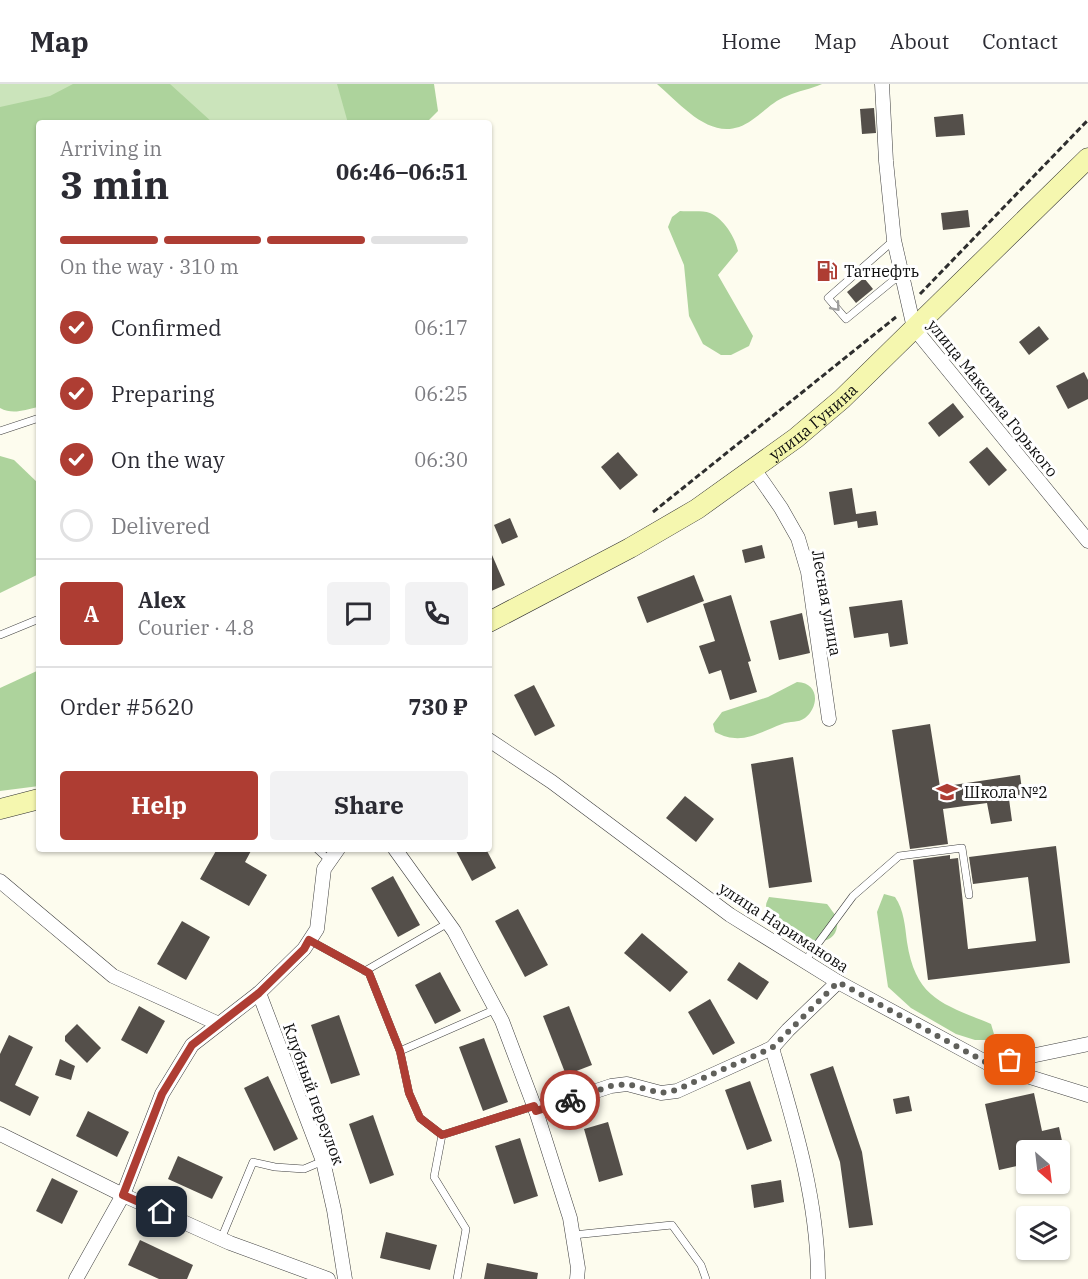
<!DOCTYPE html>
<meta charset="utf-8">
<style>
:root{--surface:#fff;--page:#f2f2f3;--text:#2b2b33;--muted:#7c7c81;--line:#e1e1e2;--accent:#ae3d33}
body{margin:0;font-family:"IBM Plex Serif",serif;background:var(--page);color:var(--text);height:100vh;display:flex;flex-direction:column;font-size:22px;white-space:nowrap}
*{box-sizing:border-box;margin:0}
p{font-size:20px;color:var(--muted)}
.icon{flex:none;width:33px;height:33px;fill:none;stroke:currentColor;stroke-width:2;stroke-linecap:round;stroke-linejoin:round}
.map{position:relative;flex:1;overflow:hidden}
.drawer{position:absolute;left:36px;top:36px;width:456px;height:732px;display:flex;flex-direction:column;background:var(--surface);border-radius:6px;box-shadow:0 2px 4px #0004}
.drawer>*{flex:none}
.needle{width:39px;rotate:152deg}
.fabs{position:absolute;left:1016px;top:1056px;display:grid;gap:12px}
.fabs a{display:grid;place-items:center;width:54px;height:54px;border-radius:6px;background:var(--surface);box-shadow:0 2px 4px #0004;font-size:30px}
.pin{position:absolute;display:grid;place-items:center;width:51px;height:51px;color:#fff;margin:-26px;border-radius:12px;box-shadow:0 3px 9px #0006}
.courier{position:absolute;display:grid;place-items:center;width:60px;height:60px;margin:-30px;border:4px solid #ae3d33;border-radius:50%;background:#fff;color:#222;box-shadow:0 2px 8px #0007}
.head em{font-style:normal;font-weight:700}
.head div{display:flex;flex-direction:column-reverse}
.head{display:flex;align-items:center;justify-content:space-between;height:102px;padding:0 24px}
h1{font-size:39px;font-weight:700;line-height:45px}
.bar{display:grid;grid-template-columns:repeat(4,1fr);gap:9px 6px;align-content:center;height:72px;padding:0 24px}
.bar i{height:8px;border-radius:4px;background:var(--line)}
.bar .on{background:var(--accent)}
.bar p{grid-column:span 4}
.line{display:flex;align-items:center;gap:15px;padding:0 24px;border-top:2px solid var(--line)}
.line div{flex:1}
.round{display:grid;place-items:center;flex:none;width:63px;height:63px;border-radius:6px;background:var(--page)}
ol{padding:0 24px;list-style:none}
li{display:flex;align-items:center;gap:18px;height:66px}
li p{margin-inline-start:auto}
li .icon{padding:6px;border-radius:50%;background:var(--accent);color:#fff;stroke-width:4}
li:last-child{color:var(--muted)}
li i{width:33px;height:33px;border:3px solid var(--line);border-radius:50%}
.button{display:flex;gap:12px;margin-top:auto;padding:12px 24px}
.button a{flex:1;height:69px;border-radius:6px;background:var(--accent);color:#fff;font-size:24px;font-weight:700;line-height:69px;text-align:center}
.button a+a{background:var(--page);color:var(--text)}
header{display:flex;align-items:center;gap:36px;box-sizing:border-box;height:84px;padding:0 30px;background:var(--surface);border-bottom:2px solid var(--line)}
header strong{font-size:28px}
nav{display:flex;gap:33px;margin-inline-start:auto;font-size:21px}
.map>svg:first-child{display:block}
.green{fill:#cbe4bb}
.forest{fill:#add39c}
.building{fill:#544f4a}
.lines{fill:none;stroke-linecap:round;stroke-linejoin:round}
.service-casing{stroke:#3f3f3f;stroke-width:8}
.minor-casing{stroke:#3f3f3f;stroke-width:15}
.secondary-casing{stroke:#2e2e2e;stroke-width:21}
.path{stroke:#2e2e2e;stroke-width:3;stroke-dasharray:6 3;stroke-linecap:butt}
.service{stroke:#fff;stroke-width:7}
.minor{stroke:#fff;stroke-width:14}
.secondary{stroke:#f5f7af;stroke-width:20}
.oneway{stroke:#9e9e9e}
.done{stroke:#60605b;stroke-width:6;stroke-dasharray:0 10.8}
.route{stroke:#ae3d33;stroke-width:8}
.labels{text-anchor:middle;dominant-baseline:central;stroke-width:6;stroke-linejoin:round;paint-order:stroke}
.poi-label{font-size:16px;fill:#0c0c0c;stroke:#fff;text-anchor:start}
.street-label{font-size:16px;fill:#0c0c0c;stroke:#fff}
</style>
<header>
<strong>Map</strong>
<nav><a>Home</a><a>Map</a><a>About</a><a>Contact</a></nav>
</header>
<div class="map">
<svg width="1088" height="1195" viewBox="0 0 1088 1195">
<rect width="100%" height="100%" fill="#fdfcee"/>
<polygon class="green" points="0,0 431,0 417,39 39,39 0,221"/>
<g class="forest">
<path d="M73,0H170L213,39H39V314L38,323C24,326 13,331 0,324V23L50,12Z"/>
<polygon points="337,0 434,0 438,27 426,39 348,39"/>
<path d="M657,0H822C811,5 798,7 787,12C773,17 764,28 752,36C715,63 684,23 657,0Z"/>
<path d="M680,127C688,128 702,126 710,129C724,135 735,153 738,167L718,191L753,252L749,262L731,271H721L703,260L689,232L684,181L668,143L672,133Z"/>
<polygon points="0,372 14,376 39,400 39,490 0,509"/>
<polygon points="39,586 39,702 0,707 0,604"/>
<path d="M797,598C820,599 819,623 805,634C798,639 790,637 782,640C758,649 741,662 715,648L713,640L722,628L768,613Z"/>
<path d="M884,810L895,813C904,826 905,842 907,858C916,916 944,920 991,940L994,950L986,956H975L956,950L911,924L888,903L877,828Z"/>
<path d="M769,813L827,820C830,824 835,830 837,835C838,839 837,845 835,849C822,872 765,843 766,822C766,818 768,816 769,813Z"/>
</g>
<g class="building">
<polygon points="874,24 876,49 862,50 860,25"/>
<polygon points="963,30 965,51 936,53 934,33"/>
<polygon points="968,126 970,143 943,146 941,129"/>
<polygon points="829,177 837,191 824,198 816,184"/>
<polygon points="864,194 873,205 856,219 847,208"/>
<polygon points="1039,242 1049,255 1029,271 1019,258"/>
<polygon points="1084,288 1088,296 1088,315 1068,325 1056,302"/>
<polygon points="953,319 964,333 939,353 928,339"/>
<polygon points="987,363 1007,386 989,402 969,378"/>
<polygon points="618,368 638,391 620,406 601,383"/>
<polygon points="852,404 856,430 876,427 878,441 858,444 857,437 834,441 829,408"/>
<polygon points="510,434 518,453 502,460 494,441"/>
<polygon points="762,461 765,474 745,479 742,466"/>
<polygon points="489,464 505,501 489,508"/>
<polygon points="694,491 704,517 647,539 637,513"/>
<polygon points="731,511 751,577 748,578 757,608 730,616 721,586 709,590 699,562 715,557 703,520"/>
<polygon points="902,516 908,560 890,563 888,549 854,554 849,523"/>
<polygon points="802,529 810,569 779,576 770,537"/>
<polygon points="534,601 555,642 535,652 514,611"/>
<polygon points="930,640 940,703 1020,691 1023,713 1009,715 1012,737 991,740 987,719 943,725 948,760 910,765 892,646"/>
<polygon points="793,673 812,798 769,804 751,680"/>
<polygon points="685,712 714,735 696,758 666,734"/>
<polygon points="1056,762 1070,879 928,896 913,776 950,771 950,775 958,774 968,865 1036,857 1028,793 973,800 969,773"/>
<polygon points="217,765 252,765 245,778 267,791 249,822 200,795"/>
<polygon points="455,765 486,765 496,784 472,797"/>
<polygon points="393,792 420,841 398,853 371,804"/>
<polygon points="518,825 548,881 525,893 495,837"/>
<polygon points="182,837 210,853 186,896 157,880"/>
<polygon points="642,849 688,888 670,908 624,869"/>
<polygon points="739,878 769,898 757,916 727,896"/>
<polygon points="440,888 461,927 435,940 415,901"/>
<polygon points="710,915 735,959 713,971 688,928"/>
<polygon points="139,922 165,937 147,970 121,956"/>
<polygon points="569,922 592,981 566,991 543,932"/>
<polygon points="339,931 360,991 331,1000 311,941"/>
<polygon points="77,940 101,964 87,979 65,957 65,952"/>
<polygon points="9,951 33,963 15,1001 39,1013 30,1032 0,1017 0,970"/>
<polygon points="484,954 508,1018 483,1027 459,963"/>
<polygon points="60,975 75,982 71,996 55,991"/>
<polygon points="833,982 862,1068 873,1141 849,1144 840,1078 810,990"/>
<polygon points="268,992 298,1055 274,1067 244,1004"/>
<polygon points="750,997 772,1057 747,1066 725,1006"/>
<polygon points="1034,1009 1042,1047 1059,1043 1064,1066 1026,1066 1026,1080 999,1086 985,1020"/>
<polygon points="909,1012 912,1027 896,1030 893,1015"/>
<polygon points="88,1027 129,1048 117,1073 76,1052"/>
<polygon points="373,1031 394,1091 370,1100 349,1040"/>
<polygon points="608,1038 623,1091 599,1098 584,1045"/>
<polygon points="520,1054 538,1112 514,1120 495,1062"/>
<polygon points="178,1072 223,1093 212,1115 168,1095"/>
<polygon points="52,1094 78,1107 62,1140 36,1127"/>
<polygon points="781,1096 784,1118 754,1124 751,1101"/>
<polygon points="386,1148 437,1161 430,1186 380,1174"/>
<polygon points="140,1156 193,1181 187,1195 159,1195 128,1181"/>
<polygon points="487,1179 538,1189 537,1195 484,1195"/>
</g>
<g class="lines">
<defs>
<g id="service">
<polyline points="894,156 828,214 846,235 901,190"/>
<polyline points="0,347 39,334"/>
<polyline points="0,551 39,535"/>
<polyline points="317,765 330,777"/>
<polyline points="309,856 369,889 400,967 409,1009 420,1034 442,1051"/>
<polyline points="805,877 853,812 899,772 962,764 969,811"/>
<polyline points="365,887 448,839"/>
<polyline points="400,967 496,925"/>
<polyline points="573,1151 672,1141 701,1181 706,1195"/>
<polyline points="221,1155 253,1078 275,1083 304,1085 323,1077"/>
<polyline points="457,1195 466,1145 434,1093 442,1051 534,1022"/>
</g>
<g id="minor">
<polyline points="882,0 886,77 894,156 914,244 1088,457"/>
<polyline points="754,385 781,424 798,454 808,488 829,635"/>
<polyline points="489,656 552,698 730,831 838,898 991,981 1088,1011"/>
<polyline points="395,765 454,847 502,937 536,1027 570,1134 578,1184 577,1195"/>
<polyline points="0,797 113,892 219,940"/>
<polyline points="259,909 323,1077 334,1126 345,1195"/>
<path d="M772,964C794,1039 818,1116 818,1195"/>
<polyline points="993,980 1088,960"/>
<polyline points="536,1027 611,1002 627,1000 661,1009 677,1007 772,964 788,946 838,898"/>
<polyline points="0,1050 123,1111 230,1159 328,1195"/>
<polyline points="76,1195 123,1111 162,1010 192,961 259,909 304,865 317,845 324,785 338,765"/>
</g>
<g id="secondary">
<path id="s1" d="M489,538L630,464L697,425L796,354L842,315L1088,74"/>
<polyline points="0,725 39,715"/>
</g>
</defs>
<use href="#service" class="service-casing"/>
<use href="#minor" class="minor-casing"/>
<use href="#secondary" class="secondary-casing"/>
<g class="path">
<polyline points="920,210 1088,36"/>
<polyline points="653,428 896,233"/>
</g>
<use href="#service" class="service"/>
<use href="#minor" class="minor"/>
<use href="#secondary" class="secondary"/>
</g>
<defs><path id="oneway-chevron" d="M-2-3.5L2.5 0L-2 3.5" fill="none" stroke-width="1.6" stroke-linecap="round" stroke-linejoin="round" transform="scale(1.5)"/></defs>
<use class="oneway" href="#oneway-chevron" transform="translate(836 223) rotate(49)"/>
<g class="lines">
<polyline class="done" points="570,1016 611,1002 627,1000 661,1009 676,1006 772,964 838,898 991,981 1010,976"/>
<polyline class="route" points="162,1128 123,1111 162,1010 192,961 259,909 304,865 309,856 369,889 400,967 409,1009 420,1034 442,1051 534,1022 536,1027 570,1016"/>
</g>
<defs>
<symbol id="fuel-bare" viewBox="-9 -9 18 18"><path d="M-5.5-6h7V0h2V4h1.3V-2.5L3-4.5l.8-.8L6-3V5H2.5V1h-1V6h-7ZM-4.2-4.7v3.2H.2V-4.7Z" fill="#ae3d33" stroke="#fff" stroke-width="2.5" paint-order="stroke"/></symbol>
<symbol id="school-bare" viewBox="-9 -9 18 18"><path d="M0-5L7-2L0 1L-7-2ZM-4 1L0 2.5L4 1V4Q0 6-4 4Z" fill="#ae3d33" stroke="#fff" stroke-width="2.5" paint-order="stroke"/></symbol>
</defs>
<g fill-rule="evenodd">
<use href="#fuel-bare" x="812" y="172" width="30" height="30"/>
<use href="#school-bare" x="932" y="693" width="30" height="30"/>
</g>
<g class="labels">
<g class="poi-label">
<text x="844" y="187">Татнефть</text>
<text x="964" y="708">Школа №2</text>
</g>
<g class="street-label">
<text transform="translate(993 314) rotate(51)">улица Максима Горького</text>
<text stroke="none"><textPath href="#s1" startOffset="382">улица Гунина</textPath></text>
<text transform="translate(827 519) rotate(80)">Лесная улица</text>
<text transform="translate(784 843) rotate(33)">улица Нариманова</text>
<text transform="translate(314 1010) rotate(70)">Клубный переулок</text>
</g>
</g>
</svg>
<div class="fabs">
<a><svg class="needle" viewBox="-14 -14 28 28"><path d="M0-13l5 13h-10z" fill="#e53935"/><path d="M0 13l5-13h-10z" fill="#7c7c81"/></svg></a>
<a><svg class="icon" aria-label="layers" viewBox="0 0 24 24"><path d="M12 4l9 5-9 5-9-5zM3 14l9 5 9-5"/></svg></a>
</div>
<div class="pin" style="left:1010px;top:976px;background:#ea580c"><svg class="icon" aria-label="bag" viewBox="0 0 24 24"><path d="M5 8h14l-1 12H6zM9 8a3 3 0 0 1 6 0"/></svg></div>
<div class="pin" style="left:162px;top:1128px;background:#1f2937"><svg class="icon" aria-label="home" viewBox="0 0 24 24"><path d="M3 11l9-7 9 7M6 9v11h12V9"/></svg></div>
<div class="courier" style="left:570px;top:1016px"><svg class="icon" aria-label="bike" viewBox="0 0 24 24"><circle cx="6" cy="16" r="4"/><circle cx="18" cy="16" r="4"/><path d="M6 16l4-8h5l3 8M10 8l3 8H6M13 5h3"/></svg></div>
<section class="drawer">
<div class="head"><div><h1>3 min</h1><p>Arriving in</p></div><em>06:46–06:51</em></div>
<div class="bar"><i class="on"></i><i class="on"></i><i class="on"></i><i></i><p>On the way · 310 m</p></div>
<ol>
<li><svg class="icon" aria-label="check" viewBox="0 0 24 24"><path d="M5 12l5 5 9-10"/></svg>Confirmed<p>06:17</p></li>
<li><svg class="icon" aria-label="check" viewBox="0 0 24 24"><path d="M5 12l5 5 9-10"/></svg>Preparing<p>06:25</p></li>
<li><svg class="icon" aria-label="check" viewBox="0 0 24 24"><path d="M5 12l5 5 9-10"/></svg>On the way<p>06:30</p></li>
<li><i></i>Delivered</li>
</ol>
<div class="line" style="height:108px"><b class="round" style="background:var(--accent);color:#fff">A</b><div><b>Alex</b><p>Courier · 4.8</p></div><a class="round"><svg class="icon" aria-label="chat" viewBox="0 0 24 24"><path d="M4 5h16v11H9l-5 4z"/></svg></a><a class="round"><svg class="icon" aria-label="phone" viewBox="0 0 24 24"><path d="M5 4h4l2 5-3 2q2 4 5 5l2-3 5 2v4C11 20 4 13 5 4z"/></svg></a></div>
<div class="line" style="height:78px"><div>Order #5620</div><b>730 ₽</b></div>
<div class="button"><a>Help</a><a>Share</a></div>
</section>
</div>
